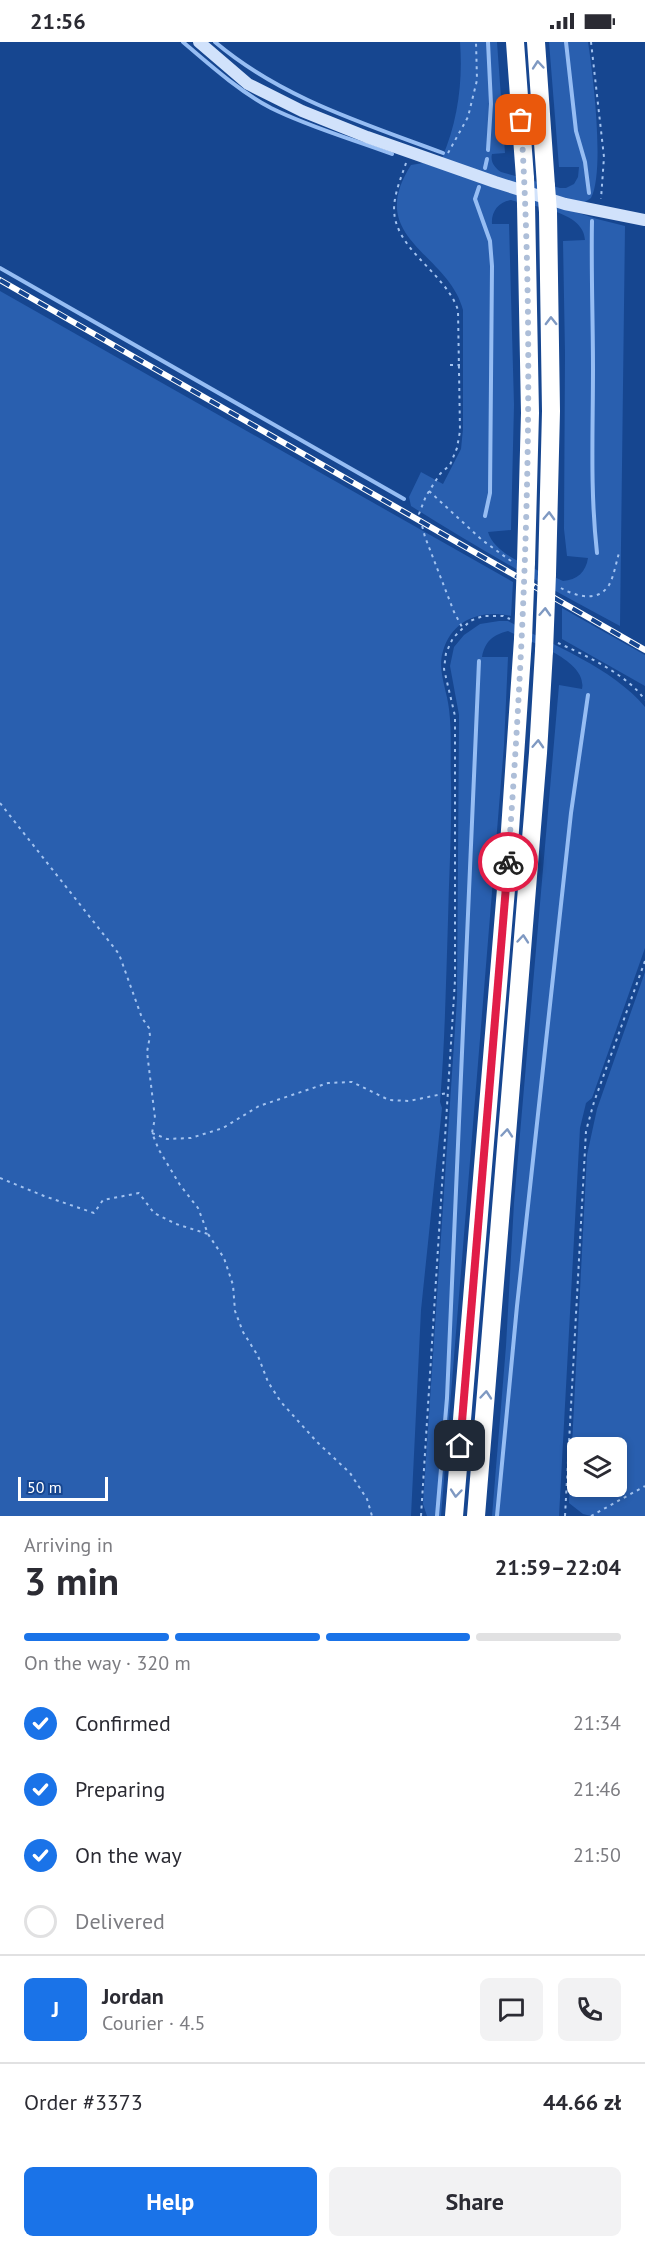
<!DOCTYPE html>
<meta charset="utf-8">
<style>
:root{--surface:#fff;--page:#f2f2f3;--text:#2b2b33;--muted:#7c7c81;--line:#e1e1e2;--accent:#1a73e8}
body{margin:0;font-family:"PT Sans",sans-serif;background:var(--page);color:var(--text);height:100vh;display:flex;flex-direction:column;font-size:22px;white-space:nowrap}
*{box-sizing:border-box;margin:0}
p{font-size:20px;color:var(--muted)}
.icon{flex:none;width:33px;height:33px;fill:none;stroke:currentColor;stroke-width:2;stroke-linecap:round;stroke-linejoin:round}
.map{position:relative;height:1474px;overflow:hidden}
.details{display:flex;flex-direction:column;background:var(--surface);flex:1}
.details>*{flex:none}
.controls{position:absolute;left:567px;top:1395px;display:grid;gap:12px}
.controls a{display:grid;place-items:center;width:60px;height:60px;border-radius:9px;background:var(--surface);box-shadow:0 3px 9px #0003;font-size:30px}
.scale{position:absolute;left:18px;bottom:15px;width:90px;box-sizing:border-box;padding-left:6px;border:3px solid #fff;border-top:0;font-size:16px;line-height:21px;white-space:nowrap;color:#fff;-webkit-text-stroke:4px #164690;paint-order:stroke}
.pin{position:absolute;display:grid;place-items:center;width:51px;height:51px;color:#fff;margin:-26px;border-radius:12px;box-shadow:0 3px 9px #0006}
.courier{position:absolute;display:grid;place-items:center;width:60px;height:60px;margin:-30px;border:4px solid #e11d48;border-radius:50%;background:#fff;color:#222;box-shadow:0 2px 8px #0007}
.summary em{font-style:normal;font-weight:700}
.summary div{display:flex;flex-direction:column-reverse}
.summary{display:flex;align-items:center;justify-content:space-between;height:102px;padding:0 24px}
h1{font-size:39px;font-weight:700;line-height:45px}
.bar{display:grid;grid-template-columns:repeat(4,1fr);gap:9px 6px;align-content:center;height:72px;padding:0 24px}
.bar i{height:8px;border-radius:4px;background:var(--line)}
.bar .current{background:var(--accent)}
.bar p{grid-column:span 4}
.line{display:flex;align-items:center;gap:15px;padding:0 24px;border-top:2px solid var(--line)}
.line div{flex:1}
.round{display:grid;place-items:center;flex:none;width:63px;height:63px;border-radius:9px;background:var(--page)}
ol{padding:0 24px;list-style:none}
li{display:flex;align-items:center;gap:18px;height:66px}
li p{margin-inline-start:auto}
li .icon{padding:6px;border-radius:50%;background:var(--accent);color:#fff;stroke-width:4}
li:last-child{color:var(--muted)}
li i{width:33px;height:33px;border:3px solid var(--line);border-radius:50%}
.primary-button{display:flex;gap:12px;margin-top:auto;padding:12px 24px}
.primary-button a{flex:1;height:69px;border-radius:9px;background:var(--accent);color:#fff;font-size:24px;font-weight:700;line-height:69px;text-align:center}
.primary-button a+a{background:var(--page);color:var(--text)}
.status{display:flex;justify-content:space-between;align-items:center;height:42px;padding:0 30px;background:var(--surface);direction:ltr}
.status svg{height:16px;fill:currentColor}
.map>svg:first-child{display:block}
.green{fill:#295faf;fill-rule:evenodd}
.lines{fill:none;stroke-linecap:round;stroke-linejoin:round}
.stream{stroke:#96bdf3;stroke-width:4}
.path{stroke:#a3c3f0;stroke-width:2;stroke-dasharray:3 4.5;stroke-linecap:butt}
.secondary{stroke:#d1e2fb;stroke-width:12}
.highway{stroke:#fff;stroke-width:18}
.rail-casing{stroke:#fff;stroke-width:6}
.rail{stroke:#164690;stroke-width:4;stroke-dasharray:11;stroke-linecap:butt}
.highway-bridge{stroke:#fff;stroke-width:18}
.oneway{stroke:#7f99c2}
.done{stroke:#adbed8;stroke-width:6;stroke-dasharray:0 10.8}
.route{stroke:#e11d48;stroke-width:8}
</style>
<div class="status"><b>21:56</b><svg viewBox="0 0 49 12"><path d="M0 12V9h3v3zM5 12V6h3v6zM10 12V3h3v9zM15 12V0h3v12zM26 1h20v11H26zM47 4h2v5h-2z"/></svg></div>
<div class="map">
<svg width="645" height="1474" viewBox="0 0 645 1474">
<rect width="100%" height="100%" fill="#164690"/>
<g class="green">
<path d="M460,0H497L505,111L492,112C490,120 495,126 501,130L560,146H566L574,142L578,135L579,125H559L549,0H588C593,32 605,130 591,156L585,160H580L563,156L492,134L442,116C458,79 463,39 460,0Z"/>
<path d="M423,121L597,177L625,184L620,584C549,546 479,507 411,464L409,455L421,430L443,442L461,407L463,387V268C448,210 364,197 411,123ZM511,158C533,165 584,169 585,198L563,199L565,311L564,487L567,514L588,516C586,530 577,538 563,539C540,528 496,516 488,490L511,488L514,363L509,182H492C491,170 498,160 511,158Z"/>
<path d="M0,249L513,540L511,574C482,567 452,577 443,609C437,628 447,648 449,667C452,691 450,716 451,740C452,786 449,832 448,878C446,939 445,999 440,1060L442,1066L421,1268L411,1474H0Z"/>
<polygon points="562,566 645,613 645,644 562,597"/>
<path d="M499,579H508C552,603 613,626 645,665V906L592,1056L586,1061L580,1086L559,1474H492L506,1304L514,1161L559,643L582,647C588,618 529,600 508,589C493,593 485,599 482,615H508L504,703L441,1474H427L423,1462L457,957L459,673L450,624L454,605L464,593L480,582Z"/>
<path d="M645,930V1474H591L583,1472L569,1461L587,1113L597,1067ZM578,1406H616V1444H578Z"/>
</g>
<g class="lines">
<g class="stream">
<path d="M183,0C211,24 239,49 271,66C309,85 352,97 392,112"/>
<path d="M215,0C281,56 363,81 443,111"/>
<polyline points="488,0 491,62 488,108"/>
<polyline points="566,0 576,89 585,120 589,151"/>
<polyline points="485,126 487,117"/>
<polyline points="479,145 475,157 490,199 492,224 490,451 485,474"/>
<path d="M592,179C591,229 593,278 593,327C593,390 590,448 597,511"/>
<polyline points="0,226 404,457"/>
<polyline points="437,1474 447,1356 479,619"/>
<polyline points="497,1474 517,1264 571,771 588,653"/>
</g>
<g class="path">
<polyline points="591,0 604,115 601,157"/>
<polyline points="448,111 468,75 477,38 476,0"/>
<path d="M406,121C402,133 397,145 395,157C386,204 444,227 458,268L460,389L457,406L450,423L440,432L426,454L419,472L425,495L454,570L462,585"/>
<polyline points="450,323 460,323"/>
<polyline points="429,449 482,498 511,519"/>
<path d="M561,546C575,554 598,561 609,543C614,534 616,521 619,511"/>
<path d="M558,601C585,613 628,633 645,658"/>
<polyline points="0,761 119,912 142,976 149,986 150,994 147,1010 155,1076 152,1091 159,1108 180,1143 198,1166 208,1192 224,1216 233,1243 235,1269 243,1290 258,1314 268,1340 281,1360 317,1400 350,1431 367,1457 372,1474"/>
<polyline points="152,1091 167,1097 191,1096 223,1086 259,1064 328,1041 352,1040 389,1058 409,1059 447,1051"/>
<polyline points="0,1136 44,1154 94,1171 103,1158 139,1151 154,1171 176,1182 208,1192"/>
<polyline points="421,1474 455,938 455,674 444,627 446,611 453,596 470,579 483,574 503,574 510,577"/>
<polyline points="565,1474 586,1089 594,1060 645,919"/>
<polyline points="591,1474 645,1444"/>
</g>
<polyline class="secondary" points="199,0 248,42 302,69 367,95 495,140 565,162 645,178"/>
<g class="highway">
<polyline points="515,0 525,136"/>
<polyline points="536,0 546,144"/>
<polyline points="526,162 530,371 526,520"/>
<polyline points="547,532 551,369 548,170"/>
<polyline points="454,1474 506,847 523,597"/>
<polyline points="476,1474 538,711 544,609"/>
</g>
<defs>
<polyline id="rail" points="0,238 645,608"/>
</defs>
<use href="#rail" class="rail-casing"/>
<use href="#rail" class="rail"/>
<g class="highway-bridge">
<polyline points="525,136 526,162"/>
<polyline points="546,144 548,170"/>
<polyline points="523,597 526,520"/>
<polyline points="544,609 547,532"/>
</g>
</g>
<defs><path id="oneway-chevron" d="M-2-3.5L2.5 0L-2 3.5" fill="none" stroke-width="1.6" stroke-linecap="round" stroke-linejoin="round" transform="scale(1.5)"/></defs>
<g class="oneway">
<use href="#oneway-chevron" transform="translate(538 23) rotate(-95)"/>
<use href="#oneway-chevron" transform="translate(551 279) rotate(-91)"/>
<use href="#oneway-chevron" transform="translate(549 474) rotate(-88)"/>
<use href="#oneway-chevron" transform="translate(545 570) rotate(-87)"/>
<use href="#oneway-chevron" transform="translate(538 702) rotate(-87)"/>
<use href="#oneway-chevron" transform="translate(523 897) rotate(-85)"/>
<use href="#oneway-chevron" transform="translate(507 1091) rotate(-85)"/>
<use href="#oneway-chevron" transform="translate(486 1353) rotate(-85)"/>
<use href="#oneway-chevron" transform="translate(456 1451) rotate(95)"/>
</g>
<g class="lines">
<path class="done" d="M508,820C526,572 536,326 521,78"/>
<polyline class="route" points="460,1404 508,820"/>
</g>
</svg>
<div class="controls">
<a><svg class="icon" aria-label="layers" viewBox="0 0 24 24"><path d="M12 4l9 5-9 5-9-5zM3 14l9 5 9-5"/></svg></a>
</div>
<div class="scale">50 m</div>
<div class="pin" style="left:521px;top:78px;background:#ea580c"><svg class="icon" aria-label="bag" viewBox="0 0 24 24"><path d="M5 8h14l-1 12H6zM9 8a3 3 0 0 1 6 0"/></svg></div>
<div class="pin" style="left:460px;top:1404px;background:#1f2937"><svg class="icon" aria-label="home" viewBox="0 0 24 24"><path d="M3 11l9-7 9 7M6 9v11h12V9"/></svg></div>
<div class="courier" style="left:508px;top:820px"><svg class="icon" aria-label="bike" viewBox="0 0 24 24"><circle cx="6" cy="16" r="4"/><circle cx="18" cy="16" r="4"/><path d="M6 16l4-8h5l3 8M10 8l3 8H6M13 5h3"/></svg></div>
</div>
<section class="details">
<div class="summary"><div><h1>3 min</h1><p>Arriving in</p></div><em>21:59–22:04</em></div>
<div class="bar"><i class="current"></i><i class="current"></i><i class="current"></i><i></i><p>On the way · 320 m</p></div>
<ol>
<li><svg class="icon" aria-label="check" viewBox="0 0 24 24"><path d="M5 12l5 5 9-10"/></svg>Confirmed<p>21:34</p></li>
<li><svg class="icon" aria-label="check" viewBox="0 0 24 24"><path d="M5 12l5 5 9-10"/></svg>Preparing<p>21:46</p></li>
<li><svg class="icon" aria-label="check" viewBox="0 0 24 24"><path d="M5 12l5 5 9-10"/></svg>On the way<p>21:50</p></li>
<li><i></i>Delivered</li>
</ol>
<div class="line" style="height:108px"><b class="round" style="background:var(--accent);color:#fff">J</b><div><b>Jordan</b><p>Courier · 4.5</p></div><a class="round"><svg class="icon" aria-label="chat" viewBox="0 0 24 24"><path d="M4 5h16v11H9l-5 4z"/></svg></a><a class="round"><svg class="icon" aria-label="phone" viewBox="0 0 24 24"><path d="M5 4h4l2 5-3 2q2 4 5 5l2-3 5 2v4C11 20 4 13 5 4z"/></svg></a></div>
<div class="line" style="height:78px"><div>Order #3373</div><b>44.66 zł</b></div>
<div class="primary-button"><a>Help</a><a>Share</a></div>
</section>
